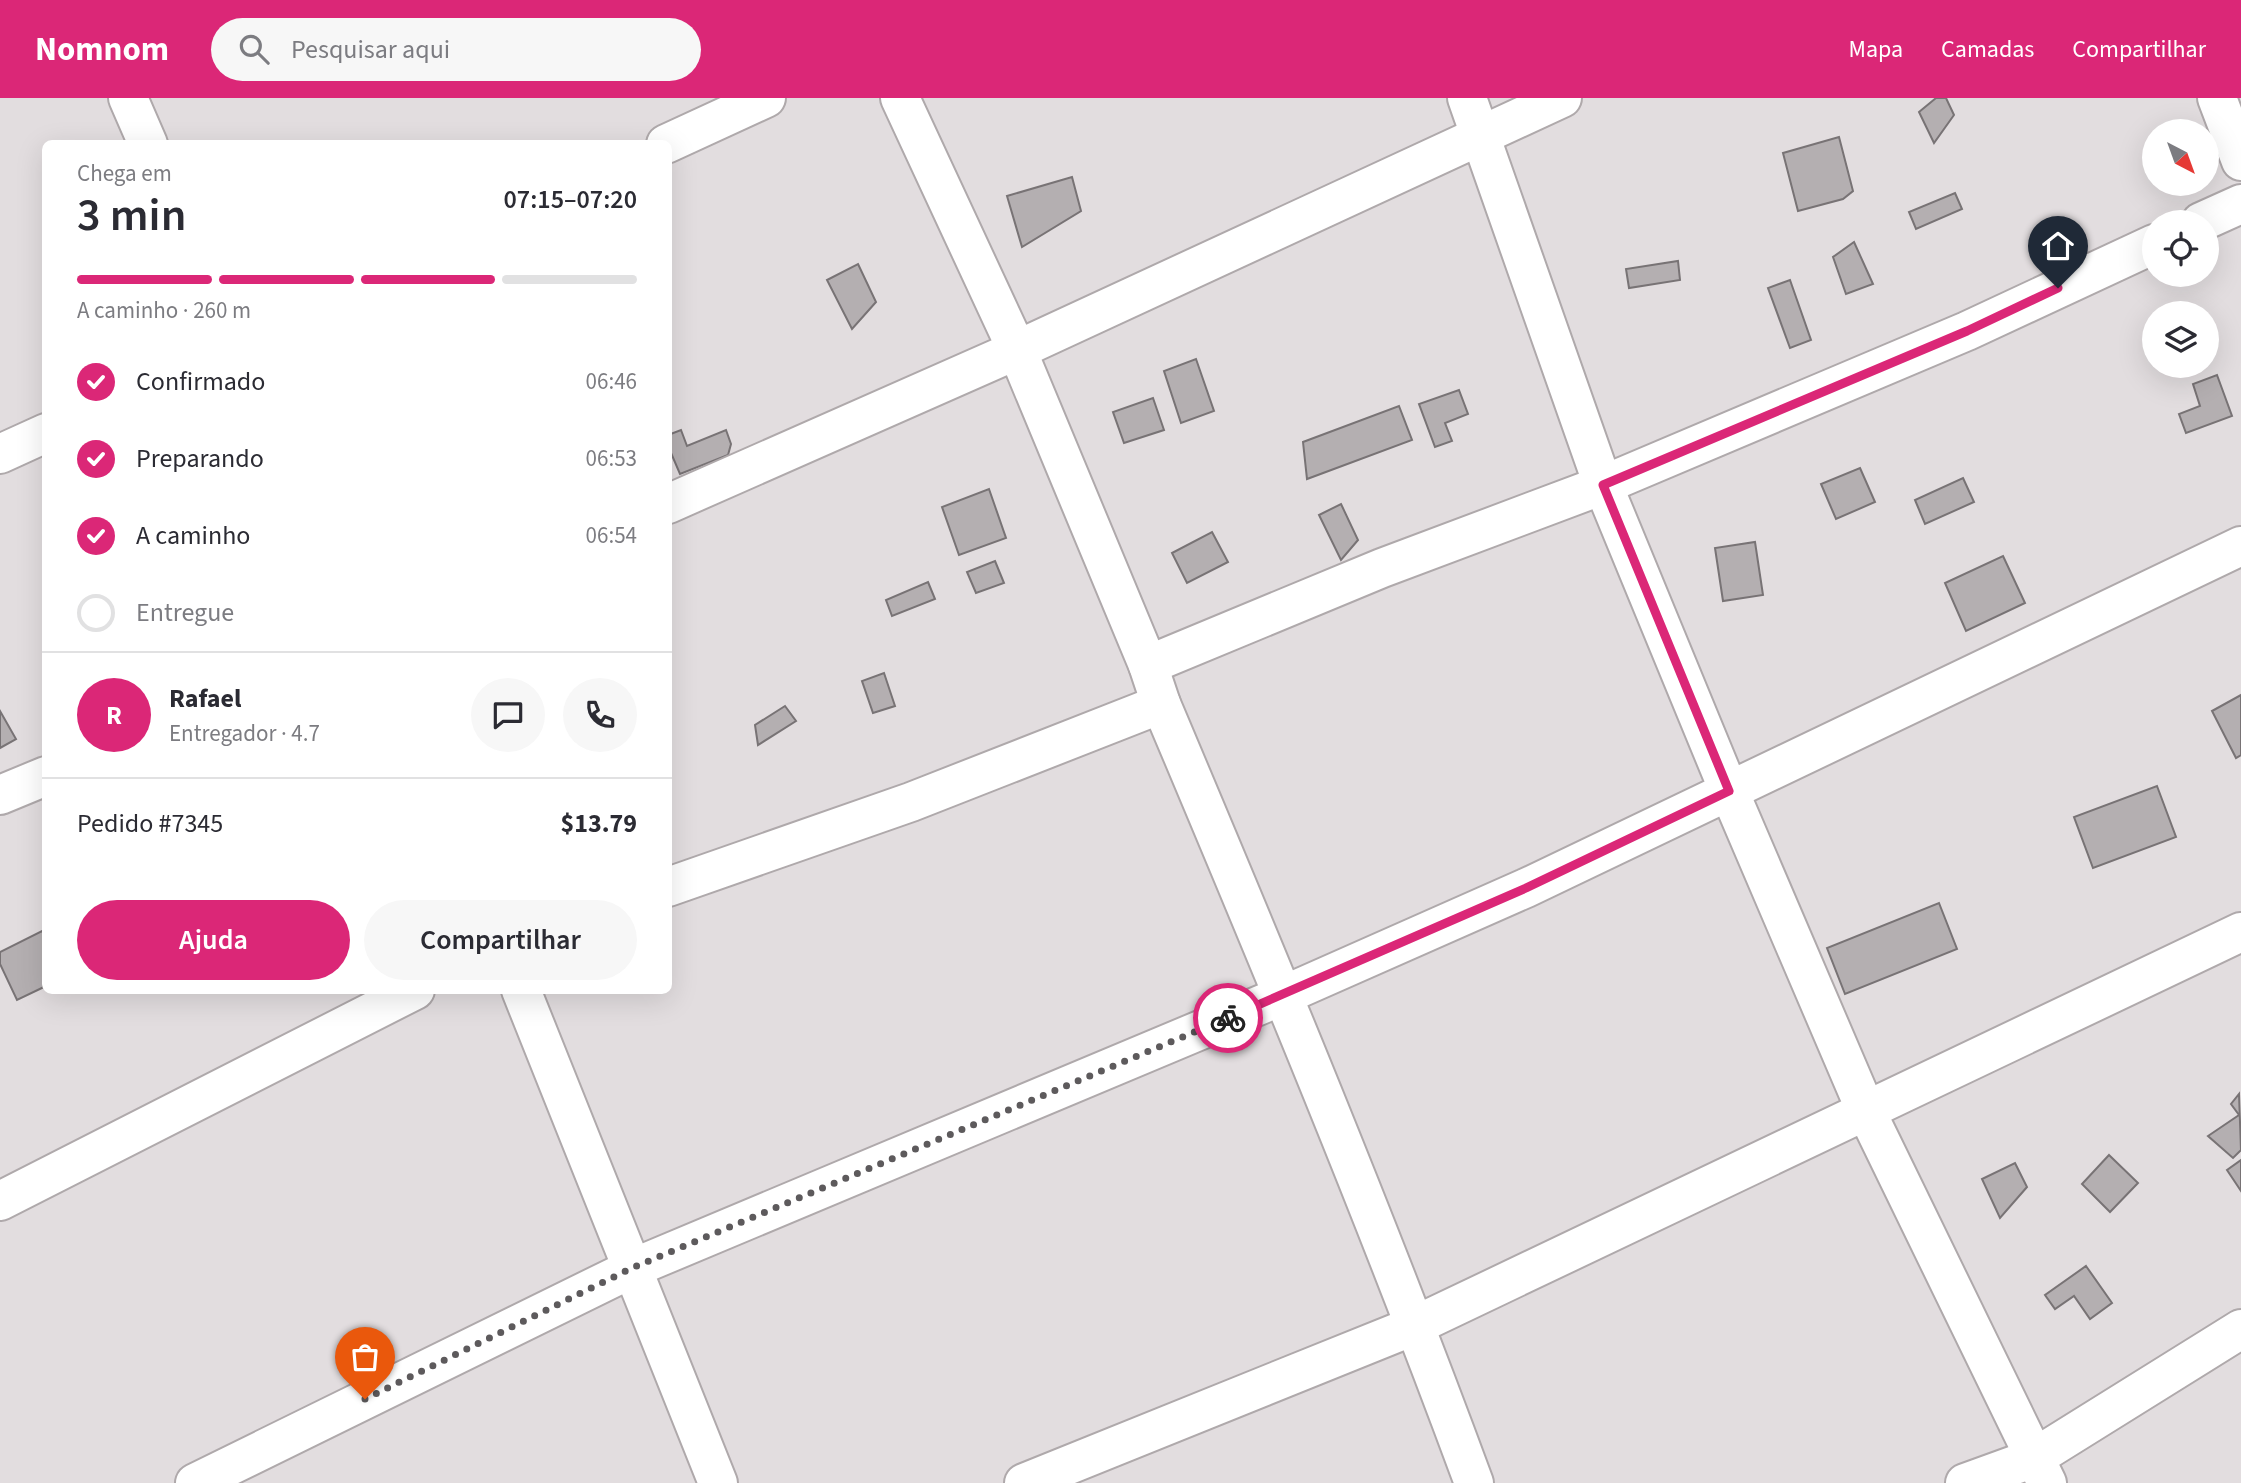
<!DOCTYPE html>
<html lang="pt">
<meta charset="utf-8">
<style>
:root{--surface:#fff;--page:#f7f7f7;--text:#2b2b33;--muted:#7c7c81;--line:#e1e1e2;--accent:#db2777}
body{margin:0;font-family:"Source Sans 3",sans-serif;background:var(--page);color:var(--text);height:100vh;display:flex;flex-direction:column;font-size:26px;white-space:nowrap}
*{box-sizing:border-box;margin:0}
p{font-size:23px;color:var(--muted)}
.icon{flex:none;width:38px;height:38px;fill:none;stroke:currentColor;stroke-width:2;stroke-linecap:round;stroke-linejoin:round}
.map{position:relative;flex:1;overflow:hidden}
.drawer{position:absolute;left:42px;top:42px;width:630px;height:854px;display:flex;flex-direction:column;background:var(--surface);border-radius:10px;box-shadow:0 7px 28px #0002}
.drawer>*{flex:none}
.needle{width:46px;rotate:139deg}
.controls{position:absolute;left:2142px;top:21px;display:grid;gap:14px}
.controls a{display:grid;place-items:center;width:77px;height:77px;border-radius:50%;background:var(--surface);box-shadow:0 7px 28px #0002;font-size:35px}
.pin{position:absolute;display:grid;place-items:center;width:60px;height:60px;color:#fff;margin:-72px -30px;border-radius:50% 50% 50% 0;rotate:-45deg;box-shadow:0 0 7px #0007}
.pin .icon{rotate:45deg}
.courier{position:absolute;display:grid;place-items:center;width:70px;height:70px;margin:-35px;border:5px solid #db2777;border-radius:50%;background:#fff;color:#222;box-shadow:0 2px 9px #0007}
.summary em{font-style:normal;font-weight:600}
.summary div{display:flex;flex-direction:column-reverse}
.summary{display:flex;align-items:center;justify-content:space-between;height:119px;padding:0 35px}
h1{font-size:46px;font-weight:600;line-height:52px}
.bar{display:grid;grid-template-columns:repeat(4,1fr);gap:10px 7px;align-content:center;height:84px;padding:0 35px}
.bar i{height:9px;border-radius:5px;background:var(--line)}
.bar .current{background:var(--accent)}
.bar p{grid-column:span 4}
.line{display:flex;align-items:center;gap:18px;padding:0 35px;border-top:2px solid var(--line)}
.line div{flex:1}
.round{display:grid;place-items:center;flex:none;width:74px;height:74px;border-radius:37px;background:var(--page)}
ol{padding:0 35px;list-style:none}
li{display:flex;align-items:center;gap:21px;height:77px}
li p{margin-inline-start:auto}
li .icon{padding:7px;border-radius:50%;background:var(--accent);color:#fff;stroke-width:4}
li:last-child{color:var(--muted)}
li i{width:38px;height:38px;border:4px solid var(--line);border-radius:50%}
.action{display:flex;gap:14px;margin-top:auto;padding:14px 35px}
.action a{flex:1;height:80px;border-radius:42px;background:var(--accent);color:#fff;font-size:28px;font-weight:600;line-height:80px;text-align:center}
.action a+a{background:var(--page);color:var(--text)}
header{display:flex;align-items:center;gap:42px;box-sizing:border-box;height:98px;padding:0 35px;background:var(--accent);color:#fff}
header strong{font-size:33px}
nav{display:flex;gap:38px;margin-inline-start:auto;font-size:24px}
.search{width:490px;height:63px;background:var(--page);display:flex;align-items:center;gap:18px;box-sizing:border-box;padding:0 24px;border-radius:38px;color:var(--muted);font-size:26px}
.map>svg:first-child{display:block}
.building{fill:#b4afb1;stroke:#787375;stroke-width:2}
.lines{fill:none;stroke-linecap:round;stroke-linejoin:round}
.minor-casing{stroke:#afa9ab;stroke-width:42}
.minor{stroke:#fff;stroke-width:38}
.done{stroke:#5d5a5c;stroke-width:7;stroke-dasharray:0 12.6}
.route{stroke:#db2777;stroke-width:9}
</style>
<header>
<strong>Nomnom</strong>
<div class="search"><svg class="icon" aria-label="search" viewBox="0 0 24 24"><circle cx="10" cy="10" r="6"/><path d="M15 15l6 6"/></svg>Pesquisar aqui</div>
<nav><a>Mapa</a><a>Camadas</a><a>Compartilhar</a></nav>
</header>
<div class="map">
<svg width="2241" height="1385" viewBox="0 0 2241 1385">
<rect width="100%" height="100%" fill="#e2dddf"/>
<g class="building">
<polygon points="1936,0 1946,0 1954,17 1934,45 1919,14"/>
<polygon points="1839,39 1853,93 1843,101 1798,113 1783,55"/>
<polygon points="1072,79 1081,113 1022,149 1007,98"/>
<polygon points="1955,95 1962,111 1916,131 1909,114"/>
<polygon points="1854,144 1873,186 1846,196 1833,159"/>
<polygon points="1678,163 1680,182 1629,190 1626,171"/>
<polygon points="858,166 876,204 852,231 827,182"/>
<polygon points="1790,182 1811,242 1790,250 1768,190"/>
<polygon points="1196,261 1214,313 1181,325 1164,273"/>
<polygon points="2217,277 2232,318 2186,335 2179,316 2200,308 2193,286"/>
<polygon points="1459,292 1468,316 1445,325 1452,343 1435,349 1419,306"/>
<polygon points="1153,300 1164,332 1124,345 1113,314"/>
<polygon points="1399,308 1412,342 1307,381 1303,344"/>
<polygon points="681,332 687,348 726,332 731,346 728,357 680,376 668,348 668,337"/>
<polygon points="1860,370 1875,404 1836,421 1821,386"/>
<polygon points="1963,380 1974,404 1925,426 1915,402"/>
<polygon points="989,391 1006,440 959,457 942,409"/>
<polygon points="1341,406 1358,442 1341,462 1319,417"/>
<polygon points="1212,434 1228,464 1187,485 1172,455"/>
<polygon points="1755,444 1763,497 1723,503 1715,450"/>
<polygon points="2003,458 2025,505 1966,533 1945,485"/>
<polygon points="995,463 1004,485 976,495 967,474"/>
<polygon points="928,484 935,501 892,518 886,502"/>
<polygon points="884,575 895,608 873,615 862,583"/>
<polygon points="2241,597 2241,657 2236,660 2212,613"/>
<polygon points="785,608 796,623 758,647 755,627"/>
<polygon points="0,613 16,641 0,650"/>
<polygon points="2157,688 2176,739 2093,770 2074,719"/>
<polygon points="1939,805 1957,851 1845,896 1827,850"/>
<polygon points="42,833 46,840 46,888 17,902 0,866 0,854"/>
<polygon points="2239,996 2241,1052 2233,1060 2208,1038 2239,1017 2231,1006"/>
<polygon points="2109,1057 2138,1085 2110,1114 2082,1086"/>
<polygon points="2241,1062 2241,1093 2227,1072"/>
<polygon points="2015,1065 2027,1089 2000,1120 1982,1081"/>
<polygon points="2086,1168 2112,1205 2090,1221 2074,1198 2055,1211 2045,1197"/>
</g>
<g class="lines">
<defs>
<g id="minor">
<polyline points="128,0 148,46"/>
<path d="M900,0L1017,252L1148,567L1161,606C1270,864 1377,1122 1474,1385"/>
<polyline points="1467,0 1603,387 1729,693 1866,1013 2047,1385"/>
<polyline points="2217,0 2241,63"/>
<polyline points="666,46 766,0"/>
<polyline points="2201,124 2241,106"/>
<polyline points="0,356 46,335"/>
<polyline points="668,406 1017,252 1562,0"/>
<polyline points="1148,567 1382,470 1603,387 1967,233 2154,146"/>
<polyline points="0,697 46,678"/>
<polyline points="668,789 911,704 1161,606"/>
<polyline points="521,892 718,1385"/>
<polyline points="0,1103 415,892"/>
<polyline points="195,1385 633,1170 1284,897 1526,790 2241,448"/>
<polyline points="1024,1385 1416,1227 2241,834"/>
<polyline points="1965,1385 2034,1360 2241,1231"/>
</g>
</defs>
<use href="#minor" class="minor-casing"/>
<use href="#minor" class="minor"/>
</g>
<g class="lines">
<polyline class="done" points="365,1301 632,1170 1228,920"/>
<polyline class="route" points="1228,920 1526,790 1729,693 1603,387 1967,233 2058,190"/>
</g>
</svg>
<div class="controls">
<a><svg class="needle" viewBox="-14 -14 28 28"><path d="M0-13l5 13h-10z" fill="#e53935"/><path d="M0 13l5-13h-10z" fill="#7c7c81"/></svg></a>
<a><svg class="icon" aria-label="locate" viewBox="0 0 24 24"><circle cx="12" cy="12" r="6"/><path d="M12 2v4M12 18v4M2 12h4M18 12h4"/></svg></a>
<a><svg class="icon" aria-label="layers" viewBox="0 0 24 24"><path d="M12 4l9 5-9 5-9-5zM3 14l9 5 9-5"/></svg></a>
</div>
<div class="pin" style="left:365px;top:1301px;background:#ea580c"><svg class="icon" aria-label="bag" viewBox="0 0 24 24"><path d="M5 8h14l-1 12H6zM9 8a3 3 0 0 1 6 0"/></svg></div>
<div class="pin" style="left:2058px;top:190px;background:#1f2937"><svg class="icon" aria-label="home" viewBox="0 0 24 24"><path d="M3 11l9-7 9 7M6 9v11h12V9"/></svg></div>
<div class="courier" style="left:1228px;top:920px"><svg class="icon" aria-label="bike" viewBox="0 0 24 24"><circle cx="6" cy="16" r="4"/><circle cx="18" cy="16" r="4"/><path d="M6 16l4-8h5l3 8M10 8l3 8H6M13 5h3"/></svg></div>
<section class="drawer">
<div class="summary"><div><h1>3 min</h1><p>Chega em</p></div><em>07:15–07:20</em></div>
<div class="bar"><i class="current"></i><i class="current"></i><i class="current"></i><i></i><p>A caminho · 260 m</p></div>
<ol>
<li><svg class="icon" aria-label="check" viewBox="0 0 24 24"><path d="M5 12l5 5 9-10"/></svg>Confirmado<p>06:46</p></li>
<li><svg class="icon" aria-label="check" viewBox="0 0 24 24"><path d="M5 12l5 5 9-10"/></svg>Preparando<p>06:53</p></li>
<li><svg class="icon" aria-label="check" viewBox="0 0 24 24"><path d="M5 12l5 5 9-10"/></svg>A caminho<p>06:54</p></li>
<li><i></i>Entregue</li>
</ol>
<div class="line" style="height:126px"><b class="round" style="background:var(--accent);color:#fff">R</b><div><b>Rafael</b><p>Entregador · 4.7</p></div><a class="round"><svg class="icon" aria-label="chat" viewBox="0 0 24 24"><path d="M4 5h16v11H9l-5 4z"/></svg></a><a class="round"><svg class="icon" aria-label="phone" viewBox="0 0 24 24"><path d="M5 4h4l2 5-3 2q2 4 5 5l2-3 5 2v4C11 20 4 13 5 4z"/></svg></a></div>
<div class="line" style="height:91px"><div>Pedido #7345</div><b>$13.79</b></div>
<div class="action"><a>Ajuda</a><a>Compartilhar</a></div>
</section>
</div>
